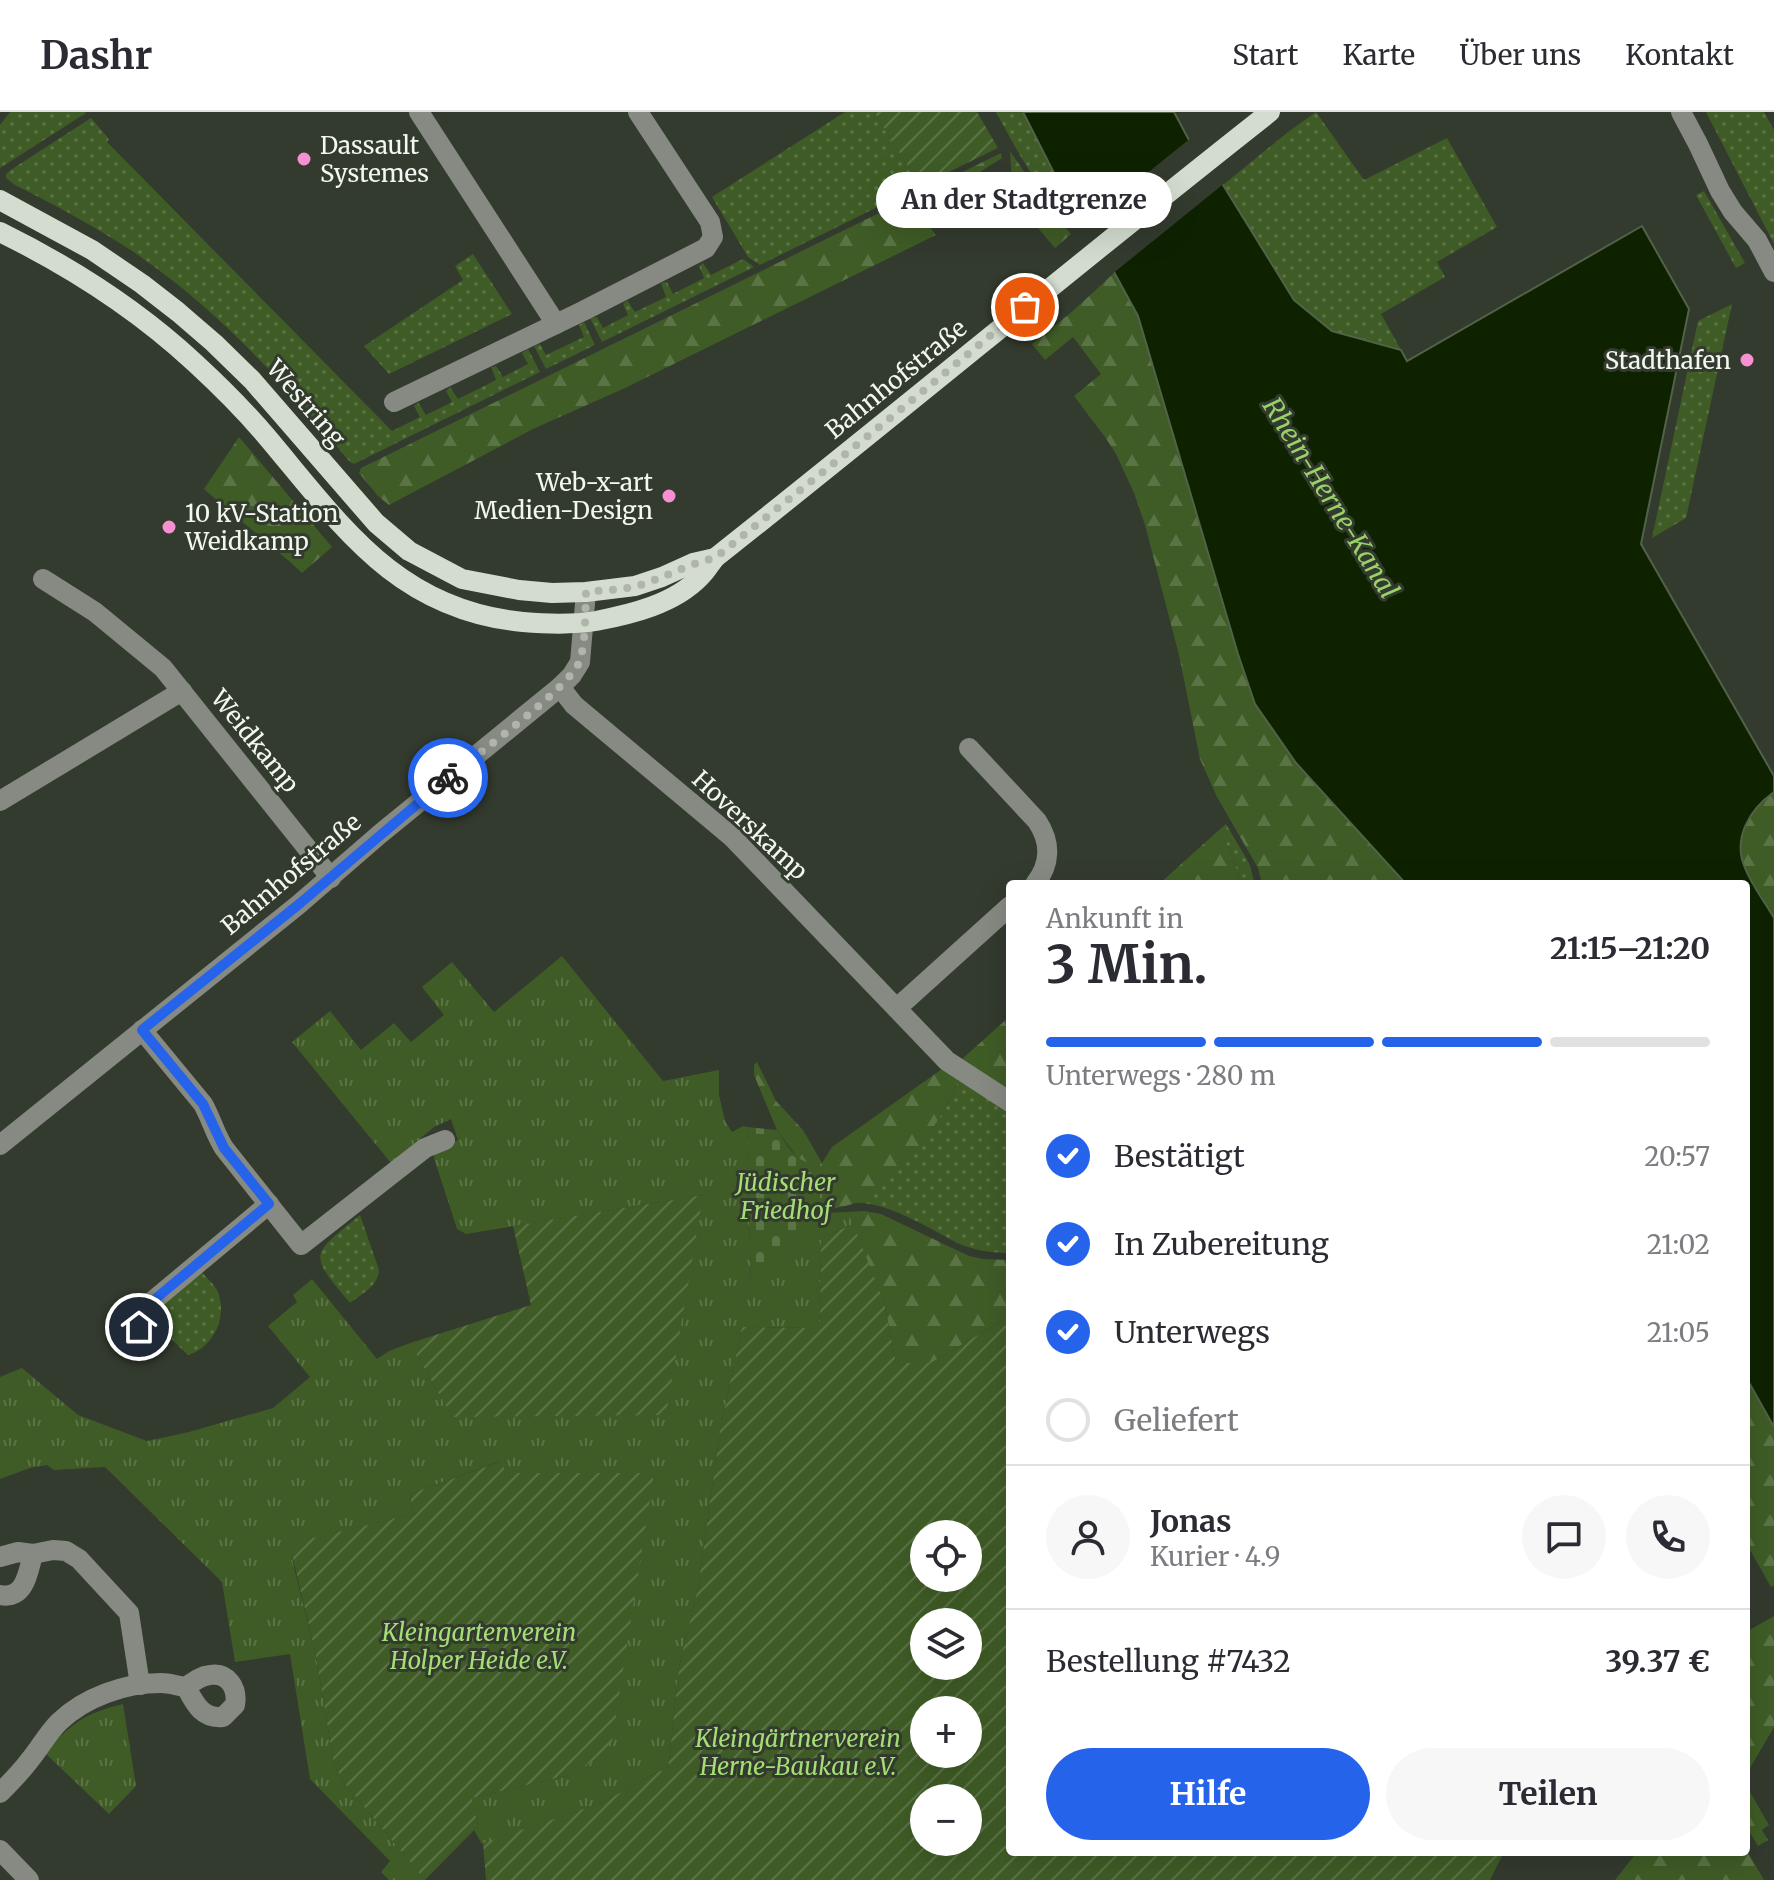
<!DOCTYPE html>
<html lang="de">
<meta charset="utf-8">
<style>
:root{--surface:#fff;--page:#f7f7f7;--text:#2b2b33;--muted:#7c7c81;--line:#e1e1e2;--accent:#2563eb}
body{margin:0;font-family:Merriweather,serif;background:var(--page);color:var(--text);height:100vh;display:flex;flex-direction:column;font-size:30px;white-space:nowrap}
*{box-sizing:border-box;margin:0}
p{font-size:26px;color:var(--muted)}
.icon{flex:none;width:44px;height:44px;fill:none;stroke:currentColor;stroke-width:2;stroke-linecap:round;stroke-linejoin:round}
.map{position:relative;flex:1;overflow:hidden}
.drawer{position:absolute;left:1006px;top:768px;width:744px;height:976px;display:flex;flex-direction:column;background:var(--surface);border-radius:8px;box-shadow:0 8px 32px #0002}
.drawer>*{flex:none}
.buttons{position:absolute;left:910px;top:1408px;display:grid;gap:16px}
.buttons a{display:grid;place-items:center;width:72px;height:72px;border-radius:50%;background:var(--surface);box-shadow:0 8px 32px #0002;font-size:40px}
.pin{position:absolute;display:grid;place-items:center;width:68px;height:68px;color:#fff;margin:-34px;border:4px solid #fff;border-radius:50%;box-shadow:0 2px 8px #0007}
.courier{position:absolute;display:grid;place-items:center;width:80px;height:80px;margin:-40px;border:6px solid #2563eb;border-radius:50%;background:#fff;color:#222;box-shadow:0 2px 10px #0007}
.bubble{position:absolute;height:56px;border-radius:28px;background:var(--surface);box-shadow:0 8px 32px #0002;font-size:26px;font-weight:700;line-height:56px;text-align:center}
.summary em{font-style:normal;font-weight:700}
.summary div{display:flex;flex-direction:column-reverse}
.summary{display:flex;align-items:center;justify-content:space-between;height:136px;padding:0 40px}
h1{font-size:52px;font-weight:700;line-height:60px}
.bar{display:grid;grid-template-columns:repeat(4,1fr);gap:12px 8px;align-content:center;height:96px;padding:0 40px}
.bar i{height:10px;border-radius:6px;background:var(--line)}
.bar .current{background:var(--accent)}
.bar p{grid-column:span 4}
.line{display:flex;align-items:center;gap:20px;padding:0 40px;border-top:2px solid var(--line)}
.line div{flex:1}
.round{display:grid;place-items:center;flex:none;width:84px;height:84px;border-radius:42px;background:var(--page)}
ol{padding:0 40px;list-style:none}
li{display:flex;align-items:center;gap:24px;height:88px}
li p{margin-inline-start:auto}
li .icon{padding:8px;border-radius:50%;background:var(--accent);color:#fff;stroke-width:4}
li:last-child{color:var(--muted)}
li i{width:44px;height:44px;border:4px solid var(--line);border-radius:50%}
.primary-button{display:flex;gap:16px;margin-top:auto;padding:16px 40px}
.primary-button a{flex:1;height:92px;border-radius:48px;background:var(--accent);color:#fff;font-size:32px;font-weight:700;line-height:92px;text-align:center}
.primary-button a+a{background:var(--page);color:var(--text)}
header{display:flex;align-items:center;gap:48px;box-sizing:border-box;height:112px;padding:0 40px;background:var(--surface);border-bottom:2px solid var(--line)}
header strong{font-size:38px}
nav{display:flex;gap:44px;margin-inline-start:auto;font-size:28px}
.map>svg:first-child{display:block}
.grass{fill:url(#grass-dots)}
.forest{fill:url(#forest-firs)}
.cemetery{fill:url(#cemetery-stones)}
.park{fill:url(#park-tufts)}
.garden{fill:url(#garden-furrows);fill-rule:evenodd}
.water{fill:#0e2200;stroke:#526248;stroke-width:2}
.pier{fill:#333a2e}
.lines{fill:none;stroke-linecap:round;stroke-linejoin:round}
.minor{stroke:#868a83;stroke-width:20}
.major{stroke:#d4dccf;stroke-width:20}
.done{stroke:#afb5ab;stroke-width:8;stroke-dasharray:0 14.4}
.route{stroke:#2563eb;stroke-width:10}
.poi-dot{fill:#f690d0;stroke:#333a2e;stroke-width:3}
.labels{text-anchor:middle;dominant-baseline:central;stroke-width:6;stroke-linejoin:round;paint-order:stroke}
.poi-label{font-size:24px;fill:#f2f7ef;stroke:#333a2e;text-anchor:start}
.street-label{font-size:24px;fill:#f2f7ef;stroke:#333a2e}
.park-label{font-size:24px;font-style:italic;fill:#a4de75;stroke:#333a2e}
.water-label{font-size:26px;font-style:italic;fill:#99d269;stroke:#333a2e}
</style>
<header>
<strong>Dashr</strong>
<nav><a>Start</a><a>Karte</a><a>Über uns</a><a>Kontakt</a></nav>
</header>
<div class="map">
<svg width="1774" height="1768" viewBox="0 0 1774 1768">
<defs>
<pattern id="grass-dots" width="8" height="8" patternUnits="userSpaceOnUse" patternTransform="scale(2)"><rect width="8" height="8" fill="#3f5c26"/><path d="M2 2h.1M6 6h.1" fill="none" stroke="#5b7446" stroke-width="1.8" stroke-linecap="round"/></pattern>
<pattern id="forest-firs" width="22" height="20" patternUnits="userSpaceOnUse" patternTransform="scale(2)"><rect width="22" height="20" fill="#3f5c26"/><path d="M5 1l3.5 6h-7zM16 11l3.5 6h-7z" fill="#5b7446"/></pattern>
<pattern id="cemetery-stones" width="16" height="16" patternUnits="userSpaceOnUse" patternTransform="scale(2)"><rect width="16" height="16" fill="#3f5c26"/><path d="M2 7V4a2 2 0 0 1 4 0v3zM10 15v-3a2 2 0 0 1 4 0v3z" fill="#5b7446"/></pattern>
<pattern id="park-tufts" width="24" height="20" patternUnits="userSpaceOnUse" patternTransform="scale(2)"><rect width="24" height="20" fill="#3f5c26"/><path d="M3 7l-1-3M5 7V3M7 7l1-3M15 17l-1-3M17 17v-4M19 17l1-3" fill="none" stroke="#5b7446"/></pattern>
<pattern id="garden-furrows" width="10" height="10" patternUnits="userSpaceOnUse" patternTransform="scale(2)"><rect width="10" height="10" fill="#3f5c26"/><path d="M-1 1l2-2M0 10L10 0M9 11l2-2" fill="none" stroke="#5b7446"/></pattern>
</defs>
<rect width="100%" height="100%" fill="#333a2e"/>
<g class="grass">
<polygon points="10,0 85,0 86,1 0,56 0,13"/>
<polygon points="845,0 874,0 920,74 760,153 748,145 712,85"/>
<path d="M996,0H1023L1081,113C1044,93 1016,36 996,0Z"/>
<polygon points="1316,0 1364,68 1447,26 1497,115 1437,150 1445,165 1381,202 1401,238 1332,219 1294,188 1223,73 1288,20"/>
<polygon points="1706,0 1764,0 1774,18 1774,132"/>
<path d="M91,6L109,27L107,30L392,319L420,305L414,294L418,290L426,303L452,290L446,279L450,275L458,287L496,268L491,255L496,254L503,265L528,252L522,241L528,237L540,260L354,352L350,350C285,272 217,196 132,139C94,114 55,93 15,73L6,66V62L12,57Z"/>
<polygon points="1704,79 1745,151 1736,156 1696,83"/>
<polygon points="473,142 512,202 389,262 364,234 463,168 455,154"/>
<polygon points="743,147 754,155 602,230 590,206 597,205 603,216 628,203 623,192 627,188 635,200 666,185 661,171 667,170 673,182 704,166 699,154 703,151 711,163"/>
<polygon points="1732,192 1686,406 1652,426 1698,209"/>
<polygon points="584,210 595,233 546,257 534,234 540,232 546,243 584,225 579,213"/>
<polygon points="1226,712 1249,751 1255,772 1240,772 1234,747 1219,718"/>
<path d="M960,965L1010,996V1141C993,1141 978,1139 962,1133C933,1119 888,1089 856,1091C904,1059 938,1018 960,965Z"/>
<path d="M360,1103L379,1158C378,1174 362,1182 350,1191C308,1141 310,1144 360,1103Z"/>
<path d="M200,1158C205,1164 213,1171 217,1178C229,1204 213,1236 188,1243C181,1236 171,1228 166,1219C149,1193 183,1173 200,1158Z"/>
</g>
<g class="forest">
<polygon points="1010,39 1050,98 1071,122 1055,136 1027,103 1014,103"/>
<polygon points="1001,41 1002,46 931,91 939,106 929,114 936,123 625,276 533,317 389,393 378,384 359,361 361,356"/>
<polygon points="1114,161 1138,204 1238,542 1255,592 1296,651 1406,772 1262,772 1258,756 1217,685 1200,647 1179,543 1145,413 1134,381 1116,342 1105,325 1074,284 1101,262 1073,225 1045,248 1032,232 1074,198"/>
<path d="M239,325L332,435L302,461C271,432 236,406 204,377Z"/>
<path d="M1774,680V806C1765,790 1752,774 1745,757C1732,727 1750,697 1774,680Z"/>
<polygon points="1219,718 1234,747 1240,772 1159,772"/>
<polygon points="1010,904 1010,984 961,948"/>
<path d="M757,950L776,989L803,1018L822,1051L832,1035L942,957L960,965C941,1010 903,1068 858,1090C846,1095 833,1095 822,1102V1052H811L802,1049L796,1044L777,1018L754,963V953Z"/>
<polygon points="865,1099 881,1102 969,1144 983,1147 1010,1148 1010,1204 931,1251 896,1251 884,1190 847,1100"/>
<polygon points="1746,1265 1774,1315 1774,1473 1771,1475 1746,1431"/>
<polygon points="1774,1504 1774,1615 1746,1663 1746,1520"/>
<polygon points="1746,1673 1769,1713 1762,1718 1768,1728 1758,1734 1746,1714"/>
<polygon points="1746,1737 1764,1768 1615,1768 1637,1740 1746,1740"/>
</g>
<path class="cemetery" d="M747,1015L777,1018C790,1037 796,1053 822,1052V1099L751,1176Z"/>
<g class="park">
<polygon points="562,844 663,969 719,958 719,983 725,1009 732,1020 743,1014 747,1015 751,1175 822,1099 823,1101 847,1100 853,1112 821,1127 820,1216 742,1215 720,1318 698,1476 679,1555 668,1659 660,1659 601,1691 482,1732 474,1718 478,1714 472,1686 569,1663 598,1646 654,1361 505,1361 498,1350 413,1381 410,1385 414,1402 301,1429 292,1443 293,1451 315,1539 334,1653 345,1672 425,1768 389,1768 381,1760 390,1749 310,1667 290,1542 235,1550 222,1470 105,1355 54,1358 47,1353 30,1356 0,1367 0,1265 22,1256 78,1303 147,1329 189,1320 273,1296 310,1265 268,1214 297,1190 293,1183 312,1167 377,1247 389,1239 410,1231 452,1305 703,1083 466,1122 457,1117 434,1046 434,1042 458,1028 451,1007 434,1015 391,1051 292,930 330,899 361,938 394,911 411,930 444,903 422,875 452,850 494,900"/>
<path d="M123,1592L136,1674L109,1702L45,1641C70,1612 85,1601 123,1592Z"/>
</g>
<g class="garden">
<polygon points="874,0 977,0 998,36 920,74"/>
<polygon points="703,1083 666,1303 452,1305 410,1231 531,1193 513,1114"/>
<path d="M853,1112L884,1190L896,1251H931L1010,1204V1740H1504L1490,1768H486L483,1731L601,1691L660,1659H668L679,1555L698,1476L720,1318L742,1215L820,1216L821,1127ZM924,1422H968V1466H924ZM968,1510V1554H924V1510ZM924,1598H968V1642H924ZM924,1686H968V1730H924Z"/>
<polygon points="499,1350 503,1352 505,1361 654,1361 612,1629 598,1646 569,1663 472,1686 478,1714 425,1768 345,1672 334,1653 315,1539 292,1443 295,1433 300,1429 414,1402 410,1385 413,1381"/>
</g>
<path class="water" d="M1023,0H1174L1190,30L1223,73L1294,188L1332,219L1401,238L1407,249L1642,114L1689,197L1641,432L1774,664V680C1750,697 1732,726 1745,756C1752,774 1765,790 1774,806V1315L1746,1265V772H1406L1296,651L1255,592L1238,542L1138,204L1114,160L1081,114Z"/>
<polygon class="pier" points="1192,25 1226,70 1111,163 1078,117"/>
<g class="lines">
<g class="minor">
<polyline points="419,0 556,212"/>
<polyline points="1681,0 1698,32 1720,79 1733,100 1757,128 1774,160"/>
<polyline points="394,290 583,199 706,136 713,125 710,110 638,0"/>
<polyline points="43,467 95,500 163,556 331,766"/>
<polyline points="560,575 574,593 732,725 947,949 1010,990"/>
<path d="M969,636L1037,709C1051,730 1051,752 1035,772"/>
<polyline points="0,689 182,579"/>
<polyline points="897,896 1010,794"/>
<path d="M142,918L203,992C211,1006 215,1022 224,1036L301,1133L425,1036L445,1028"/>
<polyline points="0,1033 298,793 380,722 560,575 572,563 580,550 586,480"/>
<polyline points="139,1215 154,1188 269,1092"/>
<polyline points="0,1445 18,1440 33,1442 53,1438 66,1439 79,1447 129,1501 140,1573"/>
<path d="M0,1483C25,1488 28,1461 33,1442"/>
<path d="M0,1681C10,1671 20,1661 29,1649C40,1636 47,1622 59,1610C85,1585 125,1571 161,1571C169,1571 178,1574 186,1575C193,1570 200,1564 210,1563C228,1560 238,1576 235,1593L223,1605C202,1607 195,1592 186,1575"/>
<polyline points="0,1738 29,1768"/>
</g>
<g class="major">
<polyline points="0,88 92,138 142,172 178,200 214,231 252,268 376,411 409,439 462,467 519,478 552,481 586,480 635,474 662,465 693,451 715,446"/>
<path d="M0,120C71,155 137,197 195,251C220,274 245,299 267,325C342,414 397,498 523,510C547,512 572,513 596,509C632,502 674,492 700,465C706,460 710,452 715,446C901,299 1083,147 1270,0"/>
</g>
</g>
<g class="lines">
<path class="done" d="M448,666C475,643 572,575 580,548C586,527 585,502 586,480C603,478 621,478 637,474C664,466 688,452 715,446L883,312L1025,195"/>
<polyline class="route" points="139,1215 154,1188 269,1092 224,1036 203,992 142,918 298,793 448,666"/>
</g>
<g class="poi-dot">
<circle cx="304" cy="47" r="8"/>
<circle cx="1747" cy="248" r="8"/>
<circle cx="669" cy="384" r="8"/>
<circle cx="169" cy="415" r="8"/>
</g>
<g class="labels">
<g class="poi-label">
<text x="320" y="33">Dassault<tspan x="320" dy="28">Systemes</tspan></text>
<text x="1731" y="248" text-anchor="end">Stadthafen</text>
<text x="653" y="370" text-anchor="end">Web-x-art<tspan x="653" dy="28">Medien-Design</tspan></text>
<text x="185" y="401">10 kV-Station<tspan x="185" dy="28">Weidkamp</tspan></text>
</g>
<g class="street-label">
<text transform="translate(896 267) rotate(-39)">Bahnhofstraße</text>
<text transform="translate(306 291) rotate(49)">Westring</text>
<text transform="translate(255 629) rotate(51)">Weidkamp</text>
<text transform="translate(750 713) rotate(43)">Hoverskamp</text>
<text transform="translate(291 762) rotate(-40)">Bahnhofstraße</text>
</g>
<g class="park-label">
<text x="786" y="1070">Jüdischer<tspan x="786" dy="28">Friedhof</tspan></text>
<text x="479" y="1520">Kleingartenverein<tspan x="479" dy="28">Holper Heide e.V.</tspan></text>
<text x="798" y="1626">Kleingärtnerverein<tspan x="798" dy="28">Herne-Baukau e.V.</tspan></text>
</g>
<g class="water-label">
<text transform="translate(1331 386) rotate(58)">Rhein-Herne-Kanal</text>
</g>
</g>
</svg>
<div class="buttons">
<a><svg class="icon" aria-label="locate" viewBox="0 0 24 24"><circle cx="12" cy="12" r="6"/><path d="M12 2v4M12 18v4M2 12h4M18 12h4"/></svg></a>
<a><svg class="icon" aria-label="layers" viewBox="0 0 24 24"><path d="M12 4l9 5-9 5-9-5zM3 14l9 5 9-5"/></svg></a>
<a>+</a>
<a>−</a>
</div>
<div class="pin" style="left:1025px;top:195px;background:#ea580c"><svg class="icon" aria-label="bag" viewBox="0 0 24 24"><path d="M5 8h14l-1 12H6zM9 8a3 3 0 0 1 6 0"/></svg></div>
<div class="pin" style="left:139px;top:1215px;background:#1f2937"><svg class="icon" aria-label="home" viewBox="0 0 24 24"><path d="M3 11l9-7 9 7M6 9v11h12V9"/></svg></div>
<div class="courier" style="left:448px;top:666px"><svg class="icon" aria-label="bike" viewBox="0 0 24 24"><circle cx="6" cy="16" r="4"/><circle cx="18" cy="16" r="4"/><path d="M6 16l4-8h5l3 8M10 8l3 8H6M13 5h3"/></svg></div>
<div class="bubble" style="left:876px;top:60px;width:296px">An der Stadtgrenze</div>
<section class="drawer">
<div class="summary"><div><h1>3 Min.</h1><p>Ankunft in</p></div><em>21:15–21:20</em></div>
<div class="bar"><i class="current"></i><i class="current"></i><i class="current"></i><i></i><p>Unterwegs · 280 m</p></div>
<ol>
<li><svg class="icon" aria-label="check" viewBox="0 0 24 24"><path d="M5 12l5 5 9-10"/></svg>Bestätigt<p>20:57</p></li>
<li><svg class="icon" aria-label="check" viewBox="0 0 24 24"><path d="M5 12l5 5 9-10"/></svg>In Zubereitung<p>21:02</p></li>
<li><svg class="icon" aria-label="check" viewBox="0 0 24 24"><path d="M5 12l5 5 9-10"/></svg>Unterwegs<p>21:05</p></li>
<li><i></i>Geliefert</li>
</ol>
<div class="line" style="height:144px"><a class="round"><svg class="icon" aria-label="person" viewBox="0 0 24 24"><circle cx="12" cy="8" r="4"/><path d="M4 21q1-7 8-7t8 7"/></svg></a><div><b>Jonas</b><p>Kurier · 4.9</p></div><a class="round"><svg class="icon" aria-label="chat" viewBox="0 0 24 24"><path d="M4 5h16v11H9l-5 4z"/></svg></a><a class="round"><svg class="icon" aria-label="phone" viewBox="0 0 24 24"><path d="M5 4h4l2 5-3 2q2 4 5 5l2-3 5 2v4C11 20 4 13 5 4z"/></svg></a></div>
<div class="line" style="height:104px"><div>Bestellung #7432</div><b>39.37 €</b></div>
<div class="primary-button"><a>Hilfe</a><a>Teilen</a></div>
</section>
</div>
